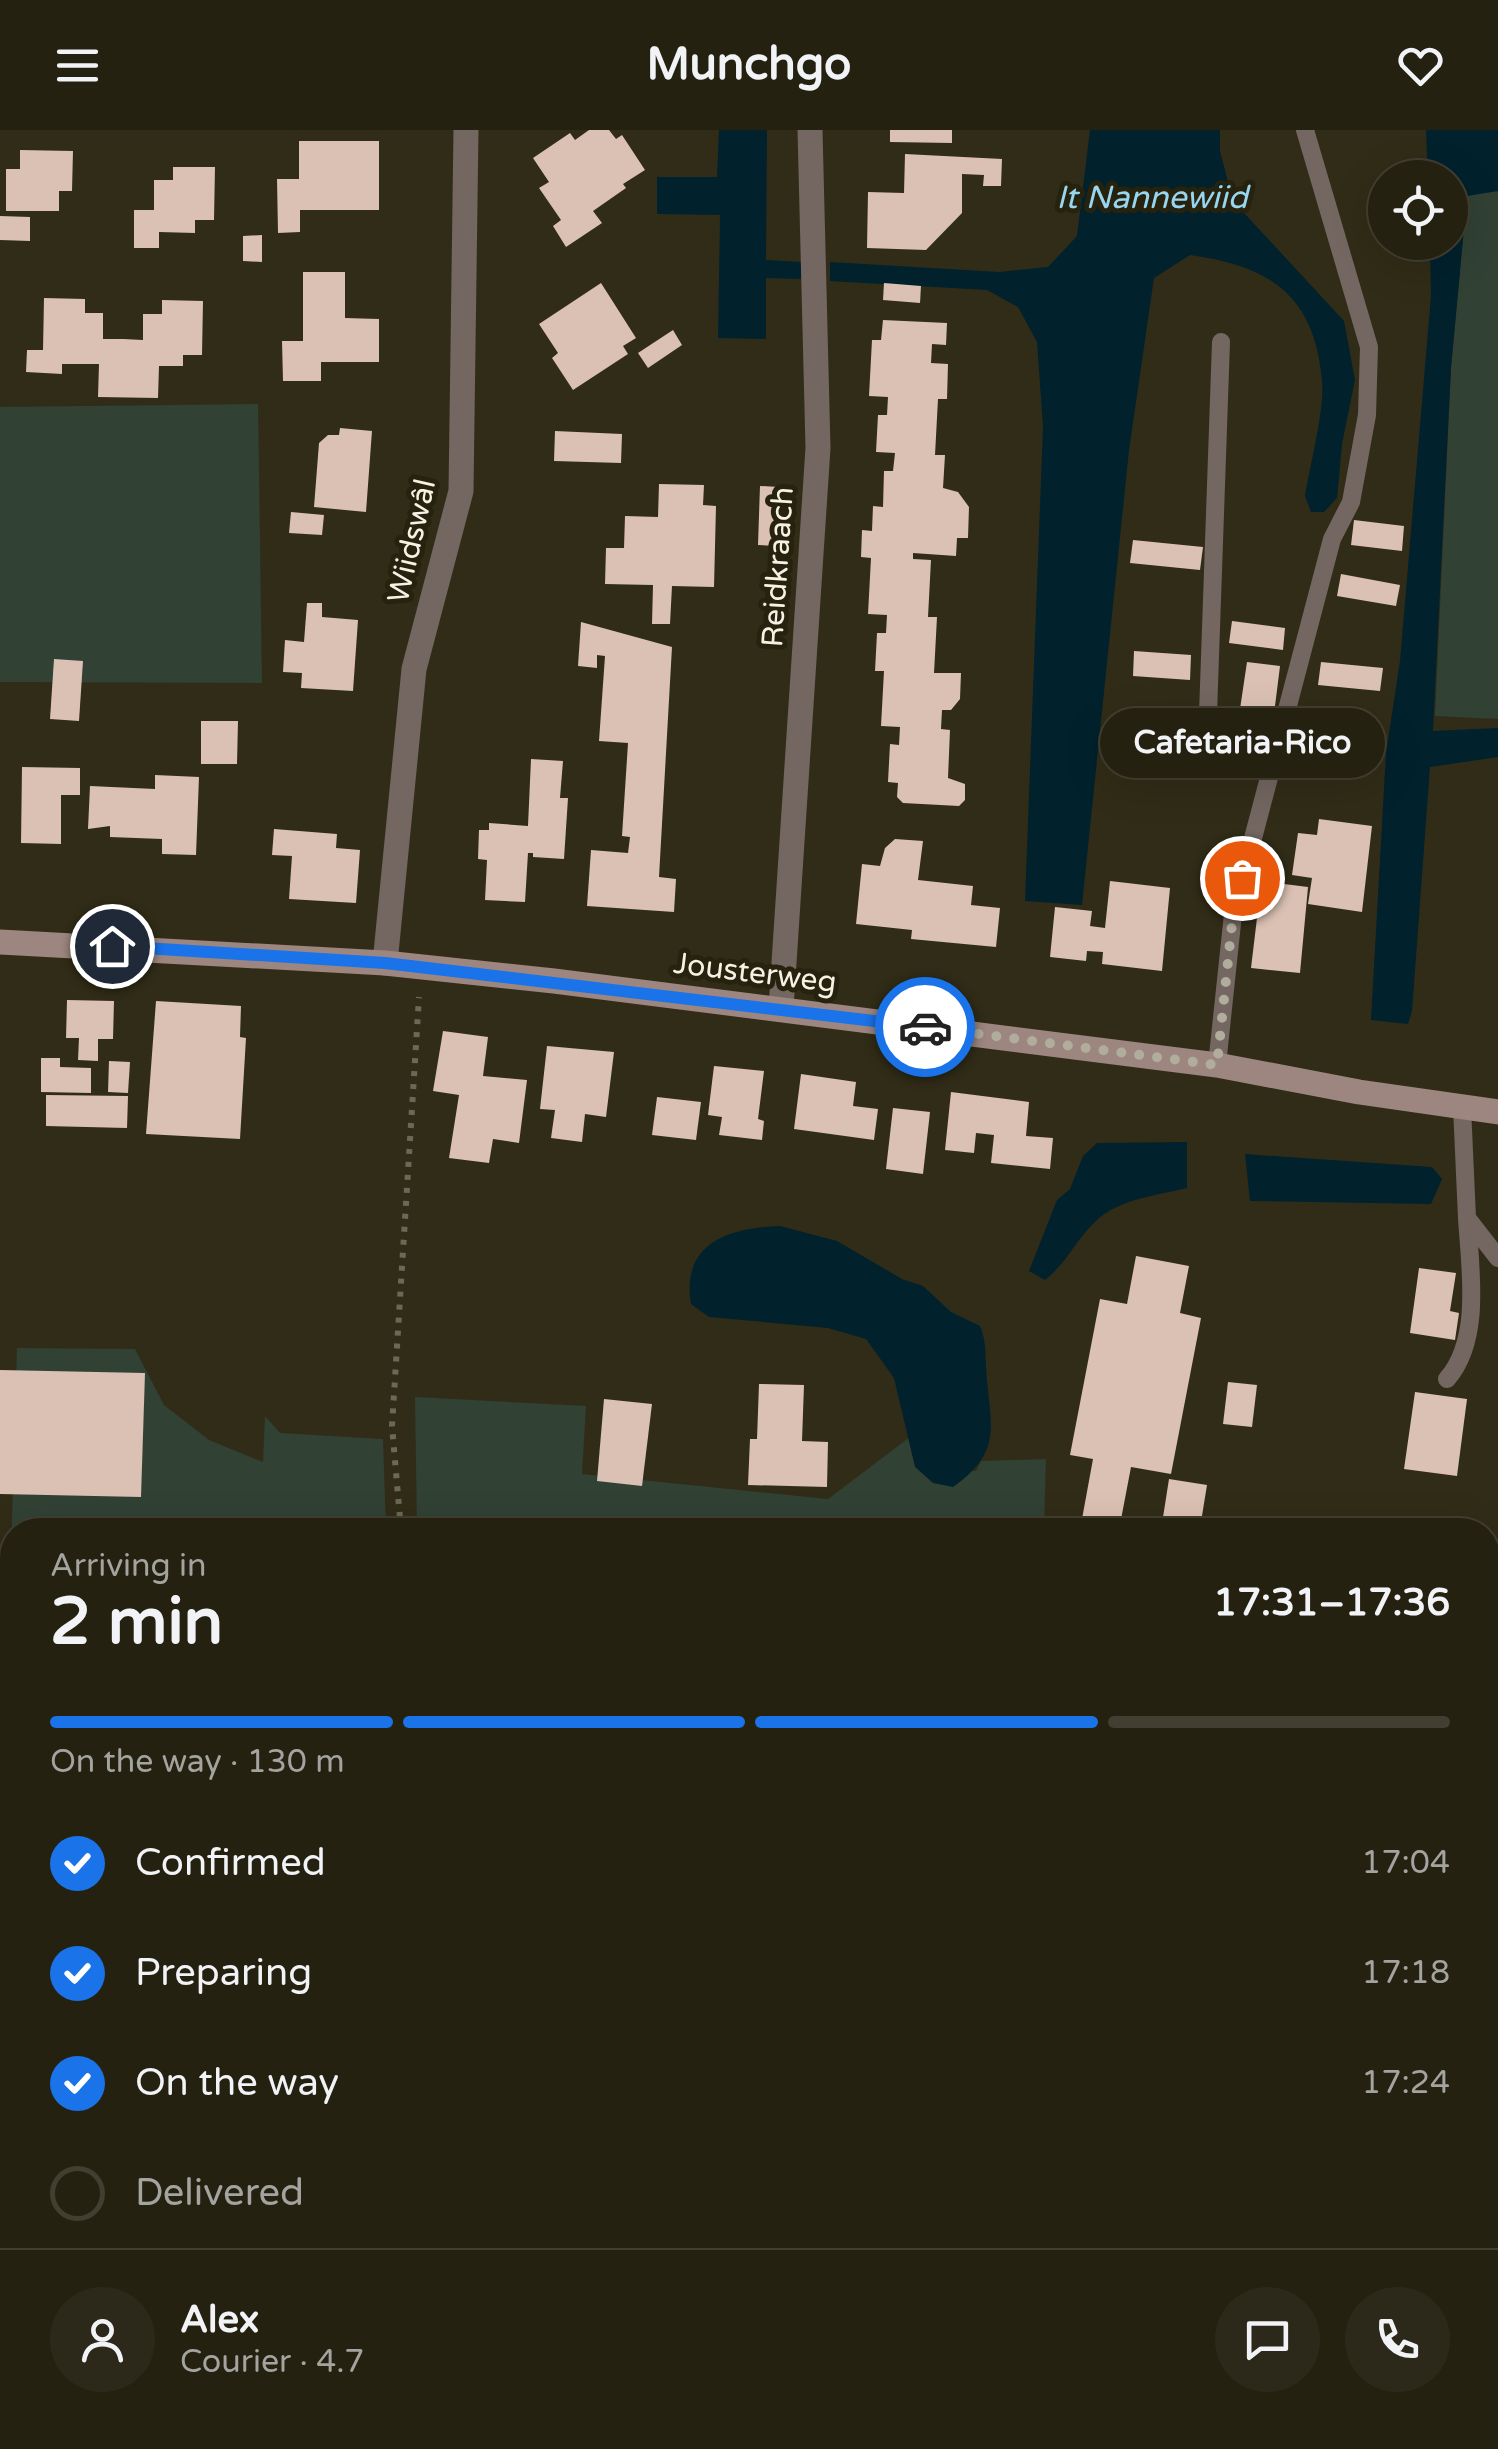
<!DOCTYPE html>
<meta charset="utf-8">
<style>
:root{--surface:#252111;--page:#2d291a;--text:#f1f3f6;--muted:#a3a39f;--line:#423e31;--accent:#1a73e8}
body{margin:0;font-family:"Varela Round",sans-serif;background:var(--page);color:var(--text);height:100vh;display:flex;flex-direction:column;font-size:38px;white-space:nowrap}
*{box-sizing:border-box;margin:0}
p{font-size:32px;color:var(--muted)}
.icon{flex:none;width:55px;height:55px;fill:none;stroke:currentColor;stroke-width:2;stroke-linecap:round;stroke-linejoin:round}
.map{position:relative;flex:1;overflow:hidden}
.panel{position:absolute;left:0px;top:1388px;width:1500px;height:932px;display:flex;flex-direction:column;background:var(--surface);border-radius:40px 40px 0 0;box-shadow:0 10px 40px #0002,0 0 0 2px var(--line)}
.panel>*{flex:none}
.controls{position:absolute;left:1368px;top:30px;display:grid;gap:20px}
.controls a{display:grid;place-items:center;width:100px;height:100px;border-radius:50%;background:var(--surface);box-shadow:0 10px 40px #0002,0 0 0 2px var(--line);font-size:50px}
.pin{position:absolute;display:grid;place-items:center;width:85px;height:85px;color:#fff;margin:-42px;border:5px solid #fff;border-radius:50%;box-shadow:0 2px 10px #0007}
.courier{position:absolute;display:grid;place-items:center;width:100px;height:100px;margin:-50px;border:8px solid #1a73e8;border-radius:50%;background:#fff;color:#222;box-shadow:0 2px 12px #0007}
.bubble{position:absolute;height:70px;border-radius:35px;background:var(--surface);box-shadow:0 10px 40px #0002,0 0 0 2px var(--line);font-size:32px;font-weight:800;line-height:70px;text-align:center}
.overview em{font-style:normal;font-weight:800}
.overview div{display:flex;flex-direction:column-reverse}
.overview{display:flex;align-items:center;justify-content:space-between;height:170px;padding:0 50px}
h1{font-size:65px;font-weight:800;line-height:75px}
.bar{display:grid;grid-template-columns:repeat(4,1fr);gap:15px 10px;align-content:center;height:120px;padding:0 50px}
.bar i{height:12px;border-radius:8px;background:var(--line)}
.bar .current{background:var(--accent)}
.bar p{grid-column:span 4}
.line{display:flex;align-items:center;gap:25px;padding:0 50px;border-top:2px solid var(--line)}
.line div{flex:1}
.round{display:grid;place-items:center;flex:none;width:105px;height:105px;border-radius:52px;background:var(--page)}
ol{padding:0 50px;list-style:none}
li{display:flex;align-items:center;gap:30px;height:110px}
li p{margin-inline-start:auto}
li .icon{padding:10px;border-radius:50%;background:var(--accent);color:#fff;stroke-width:4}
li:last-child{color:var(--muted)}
li i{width:55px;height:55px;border:5px solid var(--line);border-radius:50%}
header{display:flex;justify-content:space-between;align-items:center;height:130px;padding:0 50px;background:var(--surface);font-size:45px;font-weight:800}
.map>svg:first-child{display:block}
.green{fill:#314134}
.water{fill:#01212d}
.building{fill:#dac1b3}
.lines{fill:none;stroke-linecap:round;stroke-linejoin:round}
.path{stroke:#6c6855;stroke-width:6;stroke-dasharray:5 8;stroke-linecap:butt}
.lane{stroke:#746661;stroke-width:18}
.street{stroke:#746661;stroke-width:25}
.secondary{stroke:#9d867f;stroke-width:25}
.done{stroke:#b0ad9d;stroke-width:10;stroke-dasharray:0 18}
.route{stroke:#1a73e8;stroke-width:12}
.labels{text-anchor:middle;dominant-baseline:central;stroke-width:10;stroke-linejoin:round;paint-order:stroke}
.street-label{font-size:30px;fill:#f5f2e5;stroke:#27220e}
.water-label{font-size:32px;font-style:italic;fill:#97d6f1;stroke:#27220e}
</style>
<header><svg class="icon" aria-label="menu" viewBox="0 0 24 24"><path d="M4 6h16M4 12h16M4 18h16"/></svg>Munchgo<svg class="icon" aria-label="heart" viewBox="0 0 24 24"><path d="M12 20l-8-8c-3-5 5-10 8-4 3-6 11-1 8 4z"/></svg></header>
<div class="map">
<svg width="1498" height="2319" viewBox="0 0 1498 2319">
<rect width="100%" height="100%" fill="#312c17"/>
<g class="green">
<polygon points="1489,60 1498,61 1498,589 1435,586 1451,238 1467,66"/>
<polygon points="258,274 262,553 0,552 0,277"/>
<polygon points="17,1218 135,1219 164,1275 209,1310 263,1332 265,1286 280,1303 383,1309 386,1400 12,1400 12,2308 548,2308 547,2319 0,2319 0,1589 6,1588"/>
<polygon points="415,1267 586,1276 582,1344 828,1369 910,1307 916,1337 976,1341 981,1331 1046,1329 1044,1400 417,1400"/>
<polygon points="1488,1587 1498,1588 1498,2319 578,2319 579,2308 1488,2308"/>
</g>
<g class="water">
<polygon points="719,0 767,0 766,130 801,132 801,149 766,148 766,209 718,208 720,85 657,84 657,47 717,47"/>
<path d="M1090,0H1220V21L1233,71L1344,191L1355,250L1342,314L1337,368L1324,382H1311L1305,366C1310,335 1325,278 1322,250C1314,164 1269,136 1190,125L1154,148L1129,320L1082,775L1025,771L1043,297L1037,212L1018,177L987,160L830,151V132L999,142L1048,137L1077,106Z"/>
<polygon points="1426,0 1498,0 1498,61 1467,66 1451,238 1433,601 1498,598 1498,627 1430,637 1412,881 1408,894 1371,890 1386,623 1400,531 1431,166 1430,113 1450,112 1450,48 1428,47"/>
<path d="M1187,1012V1058C1159,1065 1119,1069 1097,1090C1076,1109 1067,1133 1045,1150L1029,1141L1057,1070L1070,1059L1083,1026L1097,1013Z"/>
<polygon points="1245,1024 1432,1037 1442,1049 1431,1074 1250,1071"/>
<path d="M780,1096L837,1111L902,1149L923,1156L951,1182L980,1196C986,1211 985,1219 986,1235C988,1291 1007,1319 953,1357L933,1353L915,1337L894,1248L866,1209L828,1198L709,1187L691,1174C681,1113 728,1098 780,1096Z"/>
</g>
<g class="building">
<polygon points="589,0 609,0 616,9 622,5 645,40 623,54 626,58 593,81 602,93 566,117 553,96 561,90 539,58 549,52 533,28 570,3 575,10"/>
<polygon points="890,0 952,0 952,13 890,12"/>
<polygon points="299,11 379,11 379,80 300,80 300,102 278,103 277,49 299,49"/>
<polygon points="20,20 73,21 72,61 59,61 59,81 6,81 6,39 20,39"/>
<polygon points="905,24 1002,29 1001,56 983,56 984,45 962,44 962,83 926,120 867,118 868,62 904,63"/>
<polygon points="173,37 215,37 214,90 195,90 195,103 159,102 159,118 134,118 134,80 154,80 154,50 173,50"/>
<polygon points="0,86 30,87 30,111 0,110"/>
<polygon points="262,105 262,132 243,131 243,106"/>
<polygon points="303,142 345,142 345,188 379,189 379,232 321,232 321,251 283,251 282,211 303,211"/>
<polygon points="601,153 636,208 623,216 628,224 573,260 552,228 558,223 539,194"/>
<polygon points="884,153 921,156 920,173 883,170"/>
<polygon points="44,168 85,169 85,183 103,183 103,209 123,209 143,210 143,184 162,184 162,170 203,171 202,225 183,225 183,236 159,236 158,268 98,267 99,234 62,234 62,244 26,242 27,220 43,220"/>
<polygon points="883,190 947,193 946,215 932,214 931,233 948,234 947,269 938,269 935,325 945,325 943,358 958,362 969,377 968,408 957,408 956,426 913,423 913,429 931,430 928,487 937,487 934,543 961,543 960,569 951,580 942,580 941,599 950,600 948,648 965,654 965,670 959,676 903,673 897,667 898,653 888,652 890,614 899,615 900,597 881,596 884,541 875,541 877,503 886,503 887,485 868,484 871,428 861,427 862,400 872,401 873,376 883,377 884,341 893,341 895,323 876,322 878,285 887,285 888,267 869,266 872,210 881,210"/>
<polygon points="673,200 682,215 648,238 638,223"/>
<polygon points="340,298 372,301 366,382 314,377 319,313 328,305 339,305"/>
<polygon points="555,301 622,304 621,333 554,331"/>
<polygon points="659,354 704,355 703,375 716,376 714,457 672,456 670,494 652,494 653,455 605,454 606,418 624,418 625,386 658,387"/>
<polygon points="760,356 779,357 777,416 758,415"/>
<polygon points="291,382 324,385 322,405 289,403"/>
<polygon points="1354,390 1404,396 1402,421 1351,415"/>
<polygon points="1133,410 1203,417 1200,440 1130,433"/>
<polygon points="1341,444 1400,455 1396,476 1337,466"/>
<polygon points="307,473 322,473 322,487 358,490 353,561 301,558 302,543 283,542 285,510 304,512"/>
<polygon points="1232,491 1285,498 1283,520 1229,513"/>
<polygon points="581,492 672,517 659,747 676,749 674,782 587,776 591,720 628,723 630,707 622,706 628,613 599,611 605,526 597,525 597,538 578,536"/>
<polygon points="1134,521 1191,525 1190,550 1133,546"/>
<polygon points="54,529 83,531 79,591 50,589"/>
<polygon points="1247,532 1280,536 1274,584 1240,579"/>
<polygon points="1321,532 1383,538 1380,561 1318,555"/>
<polygon points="1318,585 1378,591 1375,614 1316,608"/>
<polygon points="201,591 238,591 237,634 201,634"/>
<polygon points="531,629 563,631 560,668 568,668 564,729 533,727 533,723 528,723 525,772 485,770 487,730 478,729 479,700 489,700 489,693 528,696"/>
<polygon points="22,637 80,638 80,665 61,665 61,714 21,713"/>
<polygon points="155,645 199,647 196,725 162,724 162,709 110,707 110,696 88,699 90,656 155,659"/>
<polygon points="1319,689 1372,696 1362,782 1308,774 1312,748 1292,745 1298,703 1317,705"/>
<polygon points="274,699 337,704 336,718 360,720 356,773 289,769 292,726 272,725"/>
<polygon points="895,709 923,711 918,750 973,756 971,775 1000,778 996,817 911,809 912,800 856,794 862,734 880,736 885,718"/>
<polygon points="1110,751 1170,758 1162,841 1102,834 1103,822 1087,821 1086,831 1050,827 1055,777 1092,781 1090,796 1105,798"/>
<polygon points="1268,752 1308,757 1300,843 1251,838 1257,788"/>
<polygon points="67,870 114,871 113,909 98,909 98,931 78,930 79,908 66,908"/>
<polygon points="156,871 241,876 240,907 246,908 240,1009 146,1004"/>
<polygon points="443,901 488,907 483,946 527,950 519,1013 493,1009 489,1033 449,1028 459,965 433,961"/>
<polygon points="547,916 614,922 606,987 585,984 582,1012 551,1008 555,980 540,979"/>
<polygon points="41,928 60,928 60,937 91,938 91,963 41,962"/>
<polygon points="109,931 130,932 128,963 108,962"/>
<polygon points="714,936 764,941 758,989 764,991 762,1010 719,1005 722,987 708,985"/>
<polygon points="801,944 856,952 853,976 878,979 874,1010 794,999"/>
<polygon points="951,962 1029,972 1026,1006 1053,1008 1050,1039 991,1033 994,1005 976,1003 974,1023 945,1020"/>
<polygon points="46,965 128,966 127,998 46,996"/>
<polygon points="657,967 701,972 696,1010 652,1005"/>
<polygon points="893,978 930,982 923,1044 886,1039"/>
<polygon points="1136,1126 1189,1136 1180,1183 1201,1188 1171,1344 1131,1337 1119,1400 1080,1400 1093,1329 1070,1325 1100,1169 1127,1174"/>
<polygon points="1419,1138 1456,1143 1450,1181 1459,1183 1455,1210 1410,1203"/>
<polygon points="0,1240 145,1243 141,1367 0,1364"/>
<polygon points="1228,1252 1257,1255 1252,1297 1223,1294"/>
<polygon points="759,1254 804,1255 802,1311 828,1312 827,1357 748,1355 750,1309 757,1309"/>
<polygon points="1415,1262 1467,1269 1457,1346 1404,1339"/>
<polygon points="604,1269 652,1274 642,1356 597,1351"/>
<polygon points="1169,1349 1207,1355 1201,1392 1233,1397 1232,1400 1161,1400"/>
</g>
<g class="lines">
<g class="path">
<polyline points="401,1400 392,1296 419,867"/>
<polyline points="561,2319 561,2308"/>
</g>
<g class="lane">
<polyline points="1221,212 1208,584 1280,606"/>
<polyline points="1217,935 1233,784 1332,409 1351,372 1367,285 1369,217 1305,0"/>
<polyline points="1462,977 1467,1088 1498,1128"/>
<path d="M1447,1249C1482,1209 1470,1138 1467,1088"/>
</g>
<g class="street">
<polyline points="385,833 414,539 461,361 466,0"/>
<polyline points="781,878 818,318 810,0"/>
</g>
<polyline class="secondary" points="0,812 385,833 554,851 1217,935 1359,962 1498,982"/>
</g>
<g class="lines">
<polyline class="done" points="925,897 1217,935 1233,784 1242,748"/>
<polyline class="route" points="112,816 385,833 925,897"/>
</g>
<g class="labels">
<g class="street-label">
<text transform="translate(412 411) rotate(-77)">Wiidswâl</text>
<text transform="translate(778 437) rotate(-86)">Reidkraach</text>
<text transform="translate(755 843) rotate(7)">Jousterweg</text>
</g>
<g class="water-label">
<text x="1152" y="68">It Nannewiid</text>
</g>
</g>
</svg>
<div class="controls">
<a><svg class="icon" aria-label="locate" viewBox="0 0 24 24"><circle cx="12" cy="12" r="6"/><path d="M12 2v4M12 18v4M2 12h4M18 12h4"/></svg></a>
</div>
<div class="pin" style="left:1242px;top:748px;background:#ea580c"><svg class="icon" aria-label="bag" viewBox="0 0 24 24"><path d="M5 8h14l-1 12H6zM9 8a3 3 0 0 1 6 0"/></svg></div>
<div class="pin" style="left:112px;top:816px;background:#1f2937"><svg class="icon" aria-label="home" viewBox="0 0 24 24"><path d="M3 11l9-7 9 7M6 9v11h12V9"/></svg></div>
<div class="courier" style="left:925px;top:897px"><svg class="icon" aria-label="car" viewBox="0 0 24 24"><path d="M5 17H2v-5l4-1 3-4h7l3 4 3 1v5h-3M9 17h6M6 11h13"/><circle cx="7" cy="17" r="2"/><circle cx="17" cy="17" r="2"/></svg></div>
<div class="bubble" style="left:1100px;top:578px;width:285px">Cafetaria-Rico</div>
<section class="panel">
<div class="overview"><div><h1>2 min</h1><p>Arriving in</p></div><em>17:31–17:36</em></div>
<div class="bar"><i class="current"></i><i class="current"></i><i class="current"></i><i></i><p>On the way · 130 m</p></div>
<ol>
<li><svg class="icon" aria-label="check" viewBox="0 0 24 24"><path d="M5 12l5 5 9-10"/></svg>Confirmed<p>17:04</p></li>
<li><svg class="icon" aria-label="check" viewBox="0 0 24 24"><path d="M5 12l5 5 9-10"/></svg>Preparing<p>17:18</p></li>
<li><svg class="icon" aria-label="check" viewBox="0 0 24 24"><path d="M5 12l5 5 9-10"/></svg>On the way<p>17:24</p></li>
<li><i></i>Delivered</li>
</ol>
<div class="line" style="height:180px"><a class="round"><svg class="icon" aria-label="person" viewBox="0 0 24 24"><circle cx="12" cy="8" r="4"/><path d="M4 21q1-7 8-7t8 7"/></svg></a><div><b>Alex</b><p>Courier · 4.7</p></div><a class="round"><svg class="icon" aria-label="chat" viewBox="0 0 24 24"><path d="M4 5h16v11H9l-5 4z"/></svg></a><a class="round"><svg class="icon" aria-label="phone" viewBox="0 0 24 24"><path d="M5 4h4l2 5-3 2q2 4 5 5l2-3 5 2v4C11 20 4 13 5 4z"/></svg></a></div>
</section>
</div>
